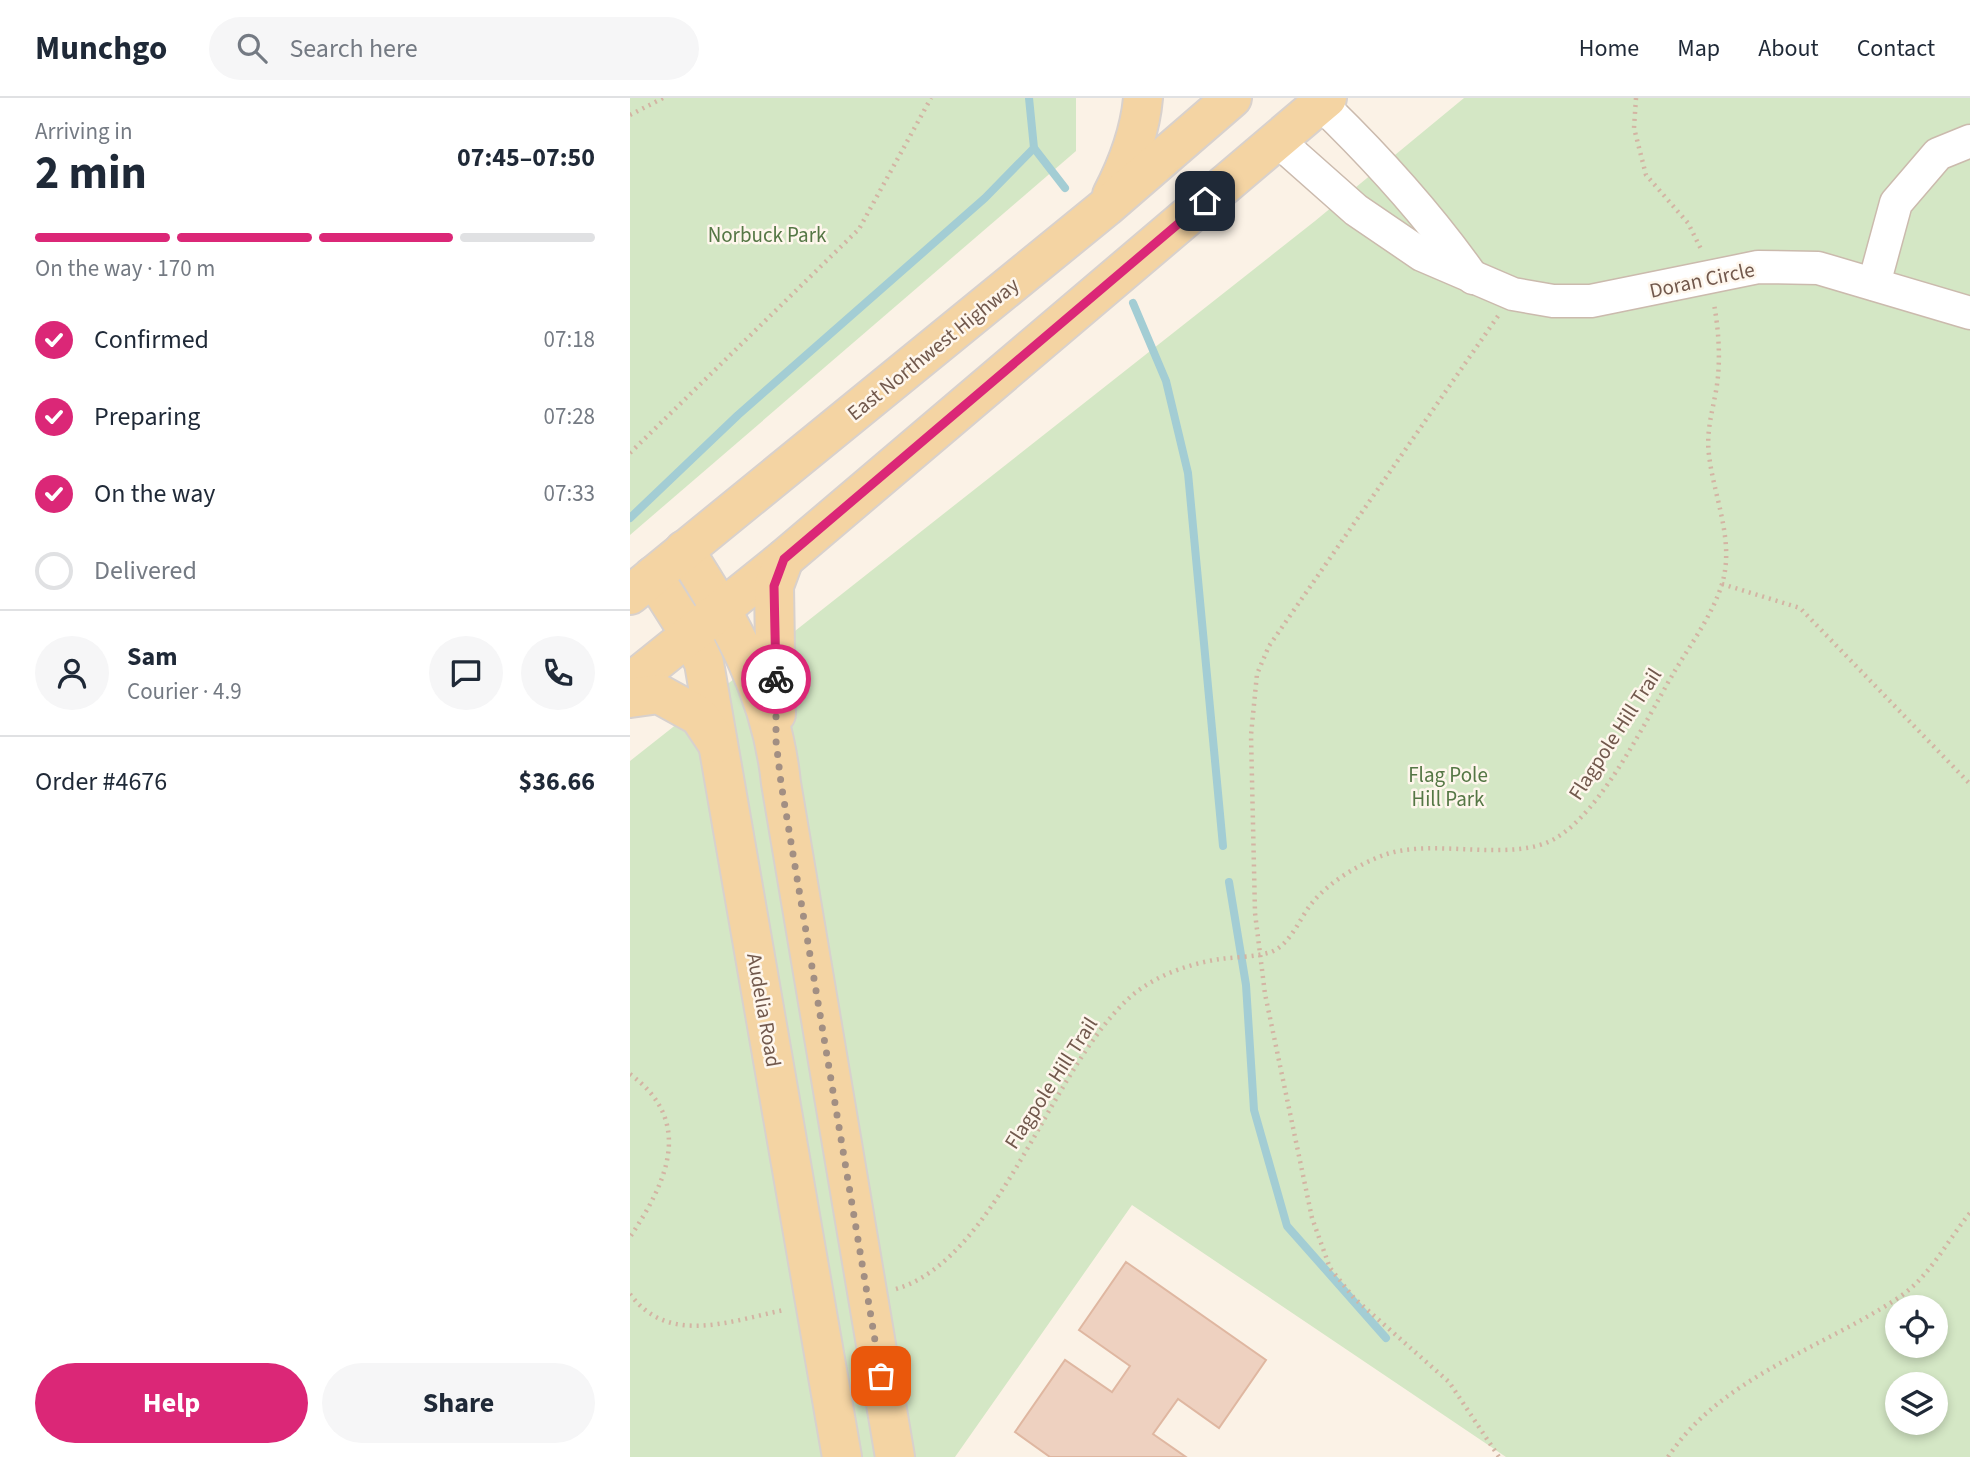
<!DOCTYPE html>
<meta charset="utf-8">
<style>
:root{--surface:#fff;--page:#f6f6f7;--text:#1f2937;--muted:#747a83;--line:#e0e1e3;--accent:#db2777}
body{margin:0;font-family:"Source Sans 3",sans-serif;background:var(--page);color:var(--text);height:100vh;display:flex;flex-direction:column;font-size:26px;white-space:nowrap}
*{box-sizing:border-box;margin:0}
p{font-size:23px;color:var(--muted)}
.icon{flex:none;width:38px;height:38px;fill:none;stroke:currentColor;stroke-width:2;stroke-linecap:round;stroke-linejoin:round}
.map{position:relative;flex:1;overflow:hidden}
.drawer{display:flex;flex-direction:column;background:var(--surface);width:630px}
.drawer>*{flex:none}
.buttons{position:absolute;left:1255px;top:1197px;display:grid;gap:14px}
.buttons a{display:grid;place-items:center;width:63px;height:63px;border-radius:50%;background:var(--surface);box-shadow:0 4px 10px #0003;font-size:35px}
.pin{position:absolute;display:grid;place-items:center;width:60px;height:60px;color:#fff;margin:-30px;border-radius:14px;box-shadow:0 4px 10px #0006}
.courier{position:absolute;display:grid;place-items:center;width:70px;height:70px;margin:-35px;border:5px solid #db2777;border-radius:50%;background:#fff;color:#222;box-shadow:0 2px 9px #0007}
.summary em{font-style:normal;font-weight:700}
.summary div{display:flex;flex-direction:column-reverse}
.summary{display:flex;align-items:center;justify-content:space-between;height:119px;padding:0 35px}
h1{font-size:46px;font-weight:700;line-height:52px}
.bar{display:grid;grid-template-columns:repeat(4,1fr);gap:10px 7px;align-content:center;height:84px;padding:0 35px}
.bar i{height:9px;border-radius:5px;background:var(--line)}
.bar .active{background:var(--accent)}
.bar p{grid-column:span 4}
.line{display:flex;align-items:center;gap:18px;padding:0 35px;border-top:2px solid var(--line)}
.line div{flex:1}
.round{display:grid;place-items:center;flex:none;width:74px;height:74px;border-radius:37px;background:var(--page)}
ol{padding:0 35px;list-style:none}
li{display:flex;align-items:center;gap:21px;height:77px}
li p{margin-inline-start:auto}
li .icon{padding:7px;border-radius:50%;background:var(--accent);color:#fff;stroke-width:4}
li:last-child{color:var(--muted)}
li i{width:38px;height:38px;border:4px solid var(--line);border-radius:50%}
.cta{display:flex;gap:14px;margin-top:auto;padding:14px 35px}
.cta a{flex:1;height:80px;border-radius:42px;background:var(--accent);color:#fff;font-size:28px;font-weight:700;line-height:80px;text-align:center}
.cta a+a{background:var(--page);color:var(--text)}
header{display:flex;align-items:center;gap:42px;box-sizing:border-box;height:98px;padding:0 35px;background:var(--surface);border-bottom:2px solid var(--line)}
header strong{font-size:33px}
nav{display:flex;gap:38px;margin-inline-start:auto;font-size:24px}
.search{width:490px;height:63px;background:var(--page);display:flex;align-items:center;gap:18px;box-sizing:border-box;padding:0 24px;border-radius:38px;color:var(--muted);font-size:26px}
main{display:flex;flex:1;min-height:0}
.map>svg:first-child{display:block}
.green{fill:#d4e7c5;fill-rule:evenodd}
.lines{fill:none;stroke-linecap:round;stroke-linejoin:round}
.stream{stroke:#a3cdd4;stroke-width:8}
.building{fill:#eed1c0;stroke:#dfb7a1;stroke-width:2}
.minor-casing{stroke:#cbbaad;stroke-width:35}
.major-casing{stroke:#d8d1cd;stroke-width:42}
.path{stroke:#d3b4a3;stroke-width:4.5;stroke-dasharray:2 5;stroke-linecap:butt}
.minor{stroke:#fff;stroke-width:32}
.major{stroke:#f4d4a3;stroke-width:38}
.done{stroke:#a28f83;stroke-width:7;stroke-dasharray:0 12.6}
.route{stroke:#db2777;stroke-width:9}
.labels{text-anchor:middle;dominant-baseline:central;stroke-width:5;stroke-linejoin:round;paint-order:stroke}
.park-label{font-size:21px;fill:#557745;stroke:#fef6ec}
.street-label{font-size:21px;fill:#72594d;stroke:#fef6ec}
</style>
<header>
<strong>Munchgo</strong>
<div class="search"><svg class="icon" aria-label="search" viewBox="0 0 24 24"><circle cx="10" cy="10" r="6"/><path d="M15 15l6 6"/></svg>Search here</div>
<nav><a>Home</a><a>Map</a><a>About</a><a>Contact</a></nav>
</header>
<main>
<section class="drawer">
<div class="summary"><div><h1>2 min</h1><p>Arriving in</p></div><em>07:45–07:50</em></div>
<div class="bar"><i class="active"></i><i class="active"></i><i class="active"></i><i></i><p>On the way · 170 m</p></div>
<ol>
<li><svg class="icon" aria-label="check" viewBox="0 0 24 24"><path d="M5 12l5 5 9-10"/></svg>Confirmed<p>07:18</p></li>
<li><svg class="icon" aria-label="check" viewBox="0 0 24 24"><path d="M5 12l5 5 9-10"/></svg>Preparing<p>07:28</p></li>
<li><svg class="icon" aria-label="check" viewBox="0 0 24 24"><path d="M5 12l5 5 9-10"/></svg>On the way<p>07:33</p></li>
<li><i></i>Delivered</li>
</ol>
<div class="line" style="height:126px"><a class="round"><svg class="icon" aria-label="person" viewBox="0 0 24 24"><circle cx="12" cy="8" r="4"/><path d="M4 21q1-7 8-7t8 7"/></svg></a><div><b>Sam</b><p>Courier · 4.9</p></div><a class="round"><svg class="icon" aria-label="chat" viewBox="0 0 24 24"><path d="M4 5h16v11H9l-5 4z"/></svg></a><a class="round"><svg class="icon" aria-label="phone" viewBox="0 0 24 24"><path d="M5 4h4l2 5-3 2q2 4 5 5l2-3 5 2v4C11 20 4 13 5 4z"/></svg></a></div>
<div class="line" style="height:91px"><div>Order #4676</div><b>$36.66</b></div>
<div class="cta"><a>Help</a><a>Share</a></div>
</section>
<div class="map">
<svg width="1340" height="1359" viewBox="0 0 1340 1359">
<rect width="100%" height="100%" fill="#fbf2e6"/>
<g class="green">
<polygon points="0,0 446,0 446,53 0,437"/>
<path d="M834,0H1340V1359H876L502,1107L325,1359H0V663L685,123ZM1267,1209H1306V1248H1267ZM1267,1286H1306V1325H1267Z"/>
</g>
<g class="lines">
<g class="stream">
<polyline points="399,0 404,50 435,90"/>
<polyline points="503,205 536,283 558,375 593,748"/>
<polyline points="0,420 108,317 355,100 404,50"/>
<polyline points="599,784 616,887 624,1012 657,1128 756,1240"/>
</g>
</g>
<polygon class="building" points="496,1164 636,1262 589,1330 548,1301 523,1336 556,1359 420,1359 385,1334 435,1262 482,1294 500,1268 449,1232"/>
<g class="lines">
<defs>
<g id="minor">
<path d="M690,5C747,60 798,116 843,180"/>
<polyline points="647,42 726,112 792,157 883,196 923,203 961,203 1128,169 1188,170 1340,215"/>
<polyline points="1244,186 1266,105 1308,56 1340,43"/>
</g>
<g id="major">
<path d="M482,97C498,66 510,35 513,0"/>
<path d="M54,452C102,525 142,597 151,685L265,1359"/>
<polyline points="23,478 61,538 74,565 212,1359"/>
<polyline points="0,497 476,109 602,0"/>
<polyline points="0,585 154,461 697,0"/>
<polyline points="0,600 29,596 69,618 87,645"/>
<polyline points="146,616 144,488 154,461"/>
</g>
</defs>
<use href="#minor" class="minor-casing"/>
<use href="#major" class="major-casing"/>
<g class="path">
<polyline points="1006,0 1004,30 1016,77 1058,125 1072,153"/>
<polyline points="0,17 33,0"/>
<polyline points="868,218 639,548 627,576 621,637 625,815 635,896 682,1120 700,1170 724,1200 819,1284 869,1359"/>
<polyline points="0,355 229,131 301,0"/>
<polyline points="1092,486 1170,510 1340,686"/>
<path d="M0,976C65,1024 37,1084 0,1139"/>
<path d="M266,1191C368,1161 419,974 498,901C523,878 558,866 590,861C606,859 625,859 641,854C661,846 669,821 682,805C699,784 729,766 754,757C804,739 883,766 926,740C972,713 1016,622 1043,576C1060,547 1082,518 1092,486C1105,443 1084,400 1079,357C1076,335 1082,315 1086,293C1091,265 1089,234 1084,206"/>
<path d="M0,1196C38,1248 100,1223 154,1212"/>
<path d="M1038,1359C1091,1279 1191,1251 1268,1200C1300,1179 1316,1144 1340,1115"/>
</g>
<use href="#minor" class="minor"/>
<use href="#major" class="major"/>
</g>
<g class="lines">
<polyline class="done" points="146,581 146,643 151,685 251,1278"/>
<polyline class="route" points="146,581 144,488 154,461 575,103"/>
</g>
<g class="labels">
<g class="park-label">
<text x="137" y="137">Norbuck Park</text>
<text x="818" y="677">Flag Pole<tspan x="818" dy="24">Hill Park</tspan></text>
</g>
<g class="street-label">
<text transform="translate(1072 182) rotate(-12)">Doran Circle</text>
<text transform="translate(303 251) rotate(-39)">East Northwest Highway</text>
<text transform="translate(985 636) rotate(-57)">Flagpole Hill Trail</text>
<text transform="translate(134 912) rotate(80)">Audelia Road</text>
<text transform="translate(421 985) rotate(-57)">Flagpole Hill Trail</text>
</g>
</g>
</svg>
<div class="buttons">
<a><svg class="icon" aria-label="locate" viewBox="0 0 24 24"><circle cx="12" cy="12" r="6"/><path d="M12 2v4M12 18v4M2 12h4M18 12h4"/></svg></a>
<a><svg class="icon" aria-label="layers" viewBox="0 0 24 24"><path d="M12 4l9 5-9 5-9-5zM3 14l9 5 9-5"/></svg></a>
</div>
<div class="pin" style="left:251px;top:1278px;background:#ea580c"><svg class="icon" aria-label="bag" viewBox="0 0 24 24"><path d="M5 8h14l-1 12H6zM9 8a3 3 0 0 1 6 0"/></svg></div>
<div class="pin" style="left:575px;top:103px;background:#1f2937"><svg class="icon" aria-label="home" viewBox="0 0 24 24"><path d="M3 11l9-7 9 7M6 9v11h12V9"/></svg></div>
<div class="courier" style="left:146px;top:581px"><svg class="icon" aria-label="bike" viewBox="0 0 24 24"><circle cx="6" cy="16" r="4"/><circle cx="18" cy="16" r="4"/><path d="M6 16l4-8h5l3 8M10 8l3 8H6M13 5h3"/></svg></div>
</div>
</main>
